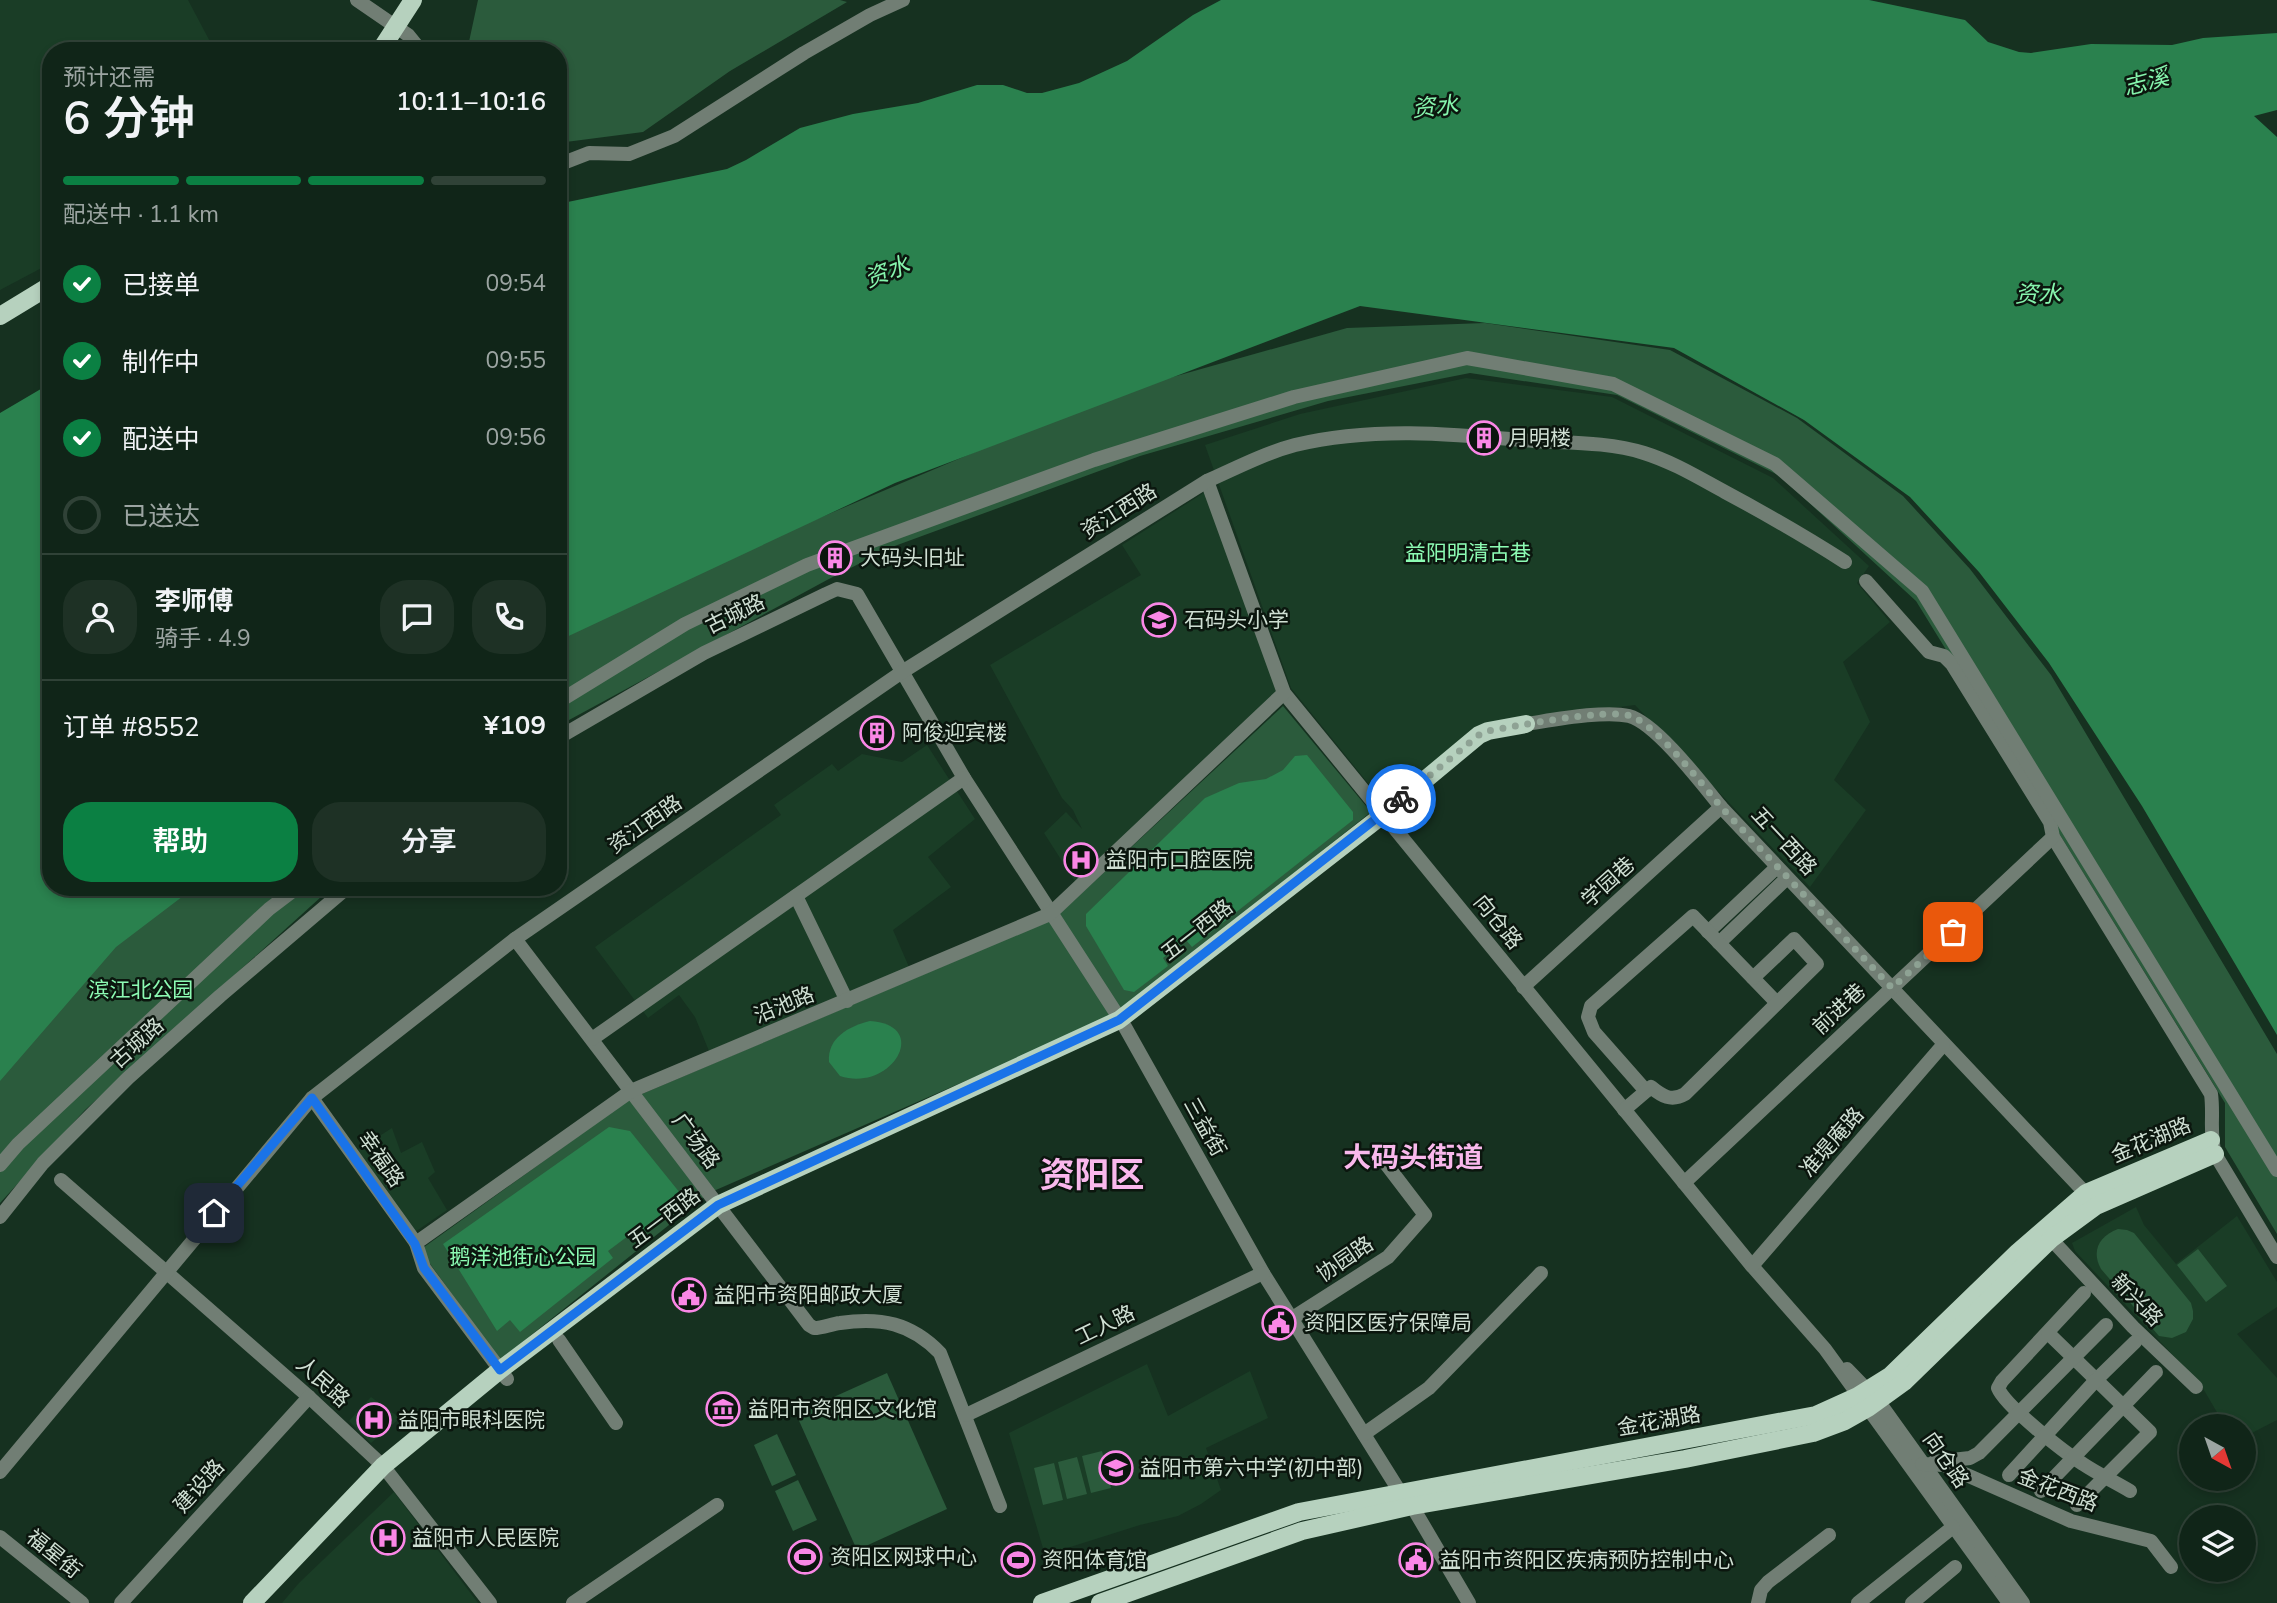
<!DOCTYPE html>
<html lang="zh">
<meta charset="utf-8">
<style>
:root{--surface:#102518;--page:#1e3125;--text:#f1f3f6;--muted:#9ca5a2;--line:#304237;--accent:#0b8043}
body{margin:0;font-family:"Nunito Sans","Noto Sans SC",sans-serif;background:var(--page);color:var(--text);height:100vh;display:flex;flex-direction:column;font-size:26px;white-space:nowrap}
*{box-sizing:border-box;margin:0}
p{font-size:23px;color:var(--muted)}
.icon{flex:none;width:38px;height:38px;fill:none;stroke:currentColor;stroke-width:2;stroke-linecap:round;stroke-linejoin:round}
.map{position:relative;flex:1;overflow:hidden}
.drawer{position:absolute;left:42px;top:42px;width:525px;height:854px;display:flex;flex-direction:column;background:var(--surface);border-radius:28px;box-shadow:0 4px 10px #0003,0 0 0 2px var(--line)}
.drawer>*{flex:none}
.needle{width:46px;rotate:140deg}
.fabs{position:absolute;left:2179px;top:1414px;display:grid;gap:14px}
.fabs a{display:grid;place-items:center;width:77px;height:77px;border-radius:50%;background:var(--surface);box-shadow:0 4px 10px #0003,0 0 0 2px var(--line);font-size:35px}
.pin{position:absolute;display:grid;place-items:center;width:60px;height:60px;color:#fff;margin:-30px;border-radius:14px;box-shadow:0 4px 10px #0006}
.courier{position:absolute;display:grid;place-items:center;width:70px;height:70px;margin:-35px;border:5px solid #1a73e8;border-radius:50%;background:#fff;color:#222;box-shadow:0 2px 9px #0007}
.head em{font-style:normal;font-weight:600}
.head div{display:flex;flex-direction:column-reverse}
.head{display:flex;align-items:center;justify-content:space-between;height:119px;padding:0 21px}
h1{font-size:46px;font-weight:600;line-height:52px}
.bar{display:grid;grid-template-columns:repeat(4,1fr);gap:10px 7px;align-content:center;height:84px;padding:0 21px}
.bar i{height:9px;border-radius:5px;background:var(--line)}
.bar .on{background:var(--accent)}
.bar p{grid-column:span 4}
.line{display:flex;align-items:center;gap:18px;padding:0 21px;border-top:2px solid var(--line)}
.line div{flex:1}
.round{display:grid;place-items:center;flex:none;width:74px;height:74px;border-radius:28px;background:var(--page)}
ol{padding:0 21px;list-style:none}
li{display:flex;align-items:center;gap:21px;height:77px}
li p{margin-inline-start:auto}
li .icon{padding:7px;border-radius:50%;background:var(--accent);color:#fff;stroke-width:4}
li:last-child{color:var(--muted)}
li i{width:38px;height:38px;border:4px solid var(--line);border-radius:50%}
.cta{display:flex;gap:14px;margin-top:auto;padding:14px 21px}
.cta a{flex:1;height:80px;border-radius:28px;background:var(--accent);color:#fff;font-size:28px;font-weight:600;line-height:80px;text-align:center}
.cta a+a{background:var(--page);color:var(--text)}
.map>svg:first-child{display:block}
.built{fill:#1a3d26}
.green{fill:#2b5b3c}
.water{fill:#2a814e}
.lines{fill:none;stroke-linecap:round;stroke-linejoin:round}
.minor{stroke:#717e74;stroke-width:14}
.major{stroke:#b6d1be;stroke-width:18}
.done{stroke:#8ea294;stroke-width:7;stroke-dasharray:0 12.6}
.route{stroke:#1a73e8;stroke-width:9}
.labels{text-anchor:middle;dominant-baseline:central;stroke-width:5;stroke-linejoin:round;paint-order:stroke}
.poi-label{font-size:21px;fill:#cfdfd3;stroke:#0b160e;text-anchor:start}
.street-label{font-size:21px;fill:#cfdfd3;stroke:#0b160e}
.park-label{font-size:21px;fill:#8cfbb3;stroke:#0b160e}
.water-label{font-size:23px;font-style:italic;fill:#86f5ad;stroke:#0b160e}
.district-label{font-size:28px;font-weight:bold;fill:#f9b8ec;stroke:#0b160e}
.town-label{font-size:35px;font-weight:bold;fill:#f9b8ec;stroke:#0b160e}
</style>
<div class="map">
<svg width="2277" height="1603" viewBox="0 0 2277 1603">
<rect width="100%" height="100%" fill="#163120"/>
<g class="built">
<polygon points="0,0 188,0 215,51 51,51 51,263 0,290"/>
<polygon points="1466,378 1612,397 1773,478 1869,566 1857,583 1890,622 1843,662 1870,722 1834,780 1866,810 1810,887 1635,705 1480,725 1396,793 1376,793 1291,688 1205,445 1300,414"/>
<polygon points="1205,492 1278,691 1076,883 1044,833 1066,812 1082,829 1073,810 1062,798 990,665 1141,575 1122,545"/>
<polygon points="927,745 975,819 928,857 951,887 893,930 909,967 709,1051 695,1017 679,995 648,1018 595,947 781,815 774,805 832,764 838,771 862,754 902,762"/>
<polygon points="392,1128 401,1153 422,1142 435,1172 428,1178 447,1210 412,1234 356,1151"/>
<polygon points="2136,1207 2144,1225 2176,1264 2237,1216 2277,1282 2277,1307 2237,1334 2277,1378 2277,1420 2244,1437 2244,1426 2225,1426 2201,1385 2075,1251 2072,1243"/>
<polygon points="1147,1364 1168,1416 1250,1371 1268,1418 1206,1448 1221,1490 1201,1504 1178,1516 1140,1525 1045,1555 1009,1433"/>
<polygon points="371,1397 400,1418 371,1443 349,1421"/>
<polygon points="394,1492 478,1603 282,1603 299,1583"/>
</g>
<g class="green">
<polygon points="478,0 840,0 847,2 730,71 643,132 558,143 558,51 467,51"/>
<polygon points="1485,323 1670,350 1797,418 1903,496 1970,569 2051,675 2277,1054 2277,1234 2225,1147 2225,1103 1916,601 1780,476 1617,395 1470,373 1328,401 1140,456 892,547 827,580 558,726 558,629 1109,395 1347,328"/>
<polygon points="1283,706 1371,812 1112,1017 709,1193 500,1360 420,1250 630,1099 1054,919"/>
<polygon points="187,887 332,887 85,1110 0,1203 0,1066 97,959"/>
<path d="M2118,1229L2127,1230L2134,1233L2191,1303L2193,1311V1319L2186,1332L2172,1338L2159,1336L2101,1269C2091,1251 2099,1236 2118,1229Z"/>
<polygon points="2198,1249 2227,1286 2206,1302 2177,1265"/>
<polygon points="887,1373 947,1509 857,1550 796,1414"/>
<polygon points="777,1434 796,1475 772,1486 754,1445"/>
<polygon points="1102,1451 1111,1488 1091,1493 1082,1456"/>
<polygon points="1077,1457 1087,1494 1067,1499 1058,1462"/>
<polygon points="1054,1463 1063,1500 1043,1505 1034,1468"/>
<polygon points="798,1480 817,1520 793,1531 775,1491"/>
</g>
<g class="water">
<polygon points="1221,0 1869,0 1965,20 1988,42 2019,52 2031,53 2091,44 2172,45 2203,38 2277,33 2277,110 2254,116 2277,137 2277,1035 2142,806 2049,663 1979,572 1910,497 1804,420 1674,348 1360,306 895,483 558,641 558,204 727,169 746,160 800,128 853,114 918,103 977,85 1003,85 1027,93 1042,93 1079,83 1127,61 1193,15"/>
<polygon points="51,383 51,887 195,887 116,947 0,1081 0,413"/>
<polygon points="1307,755 1353,812 1353,820 1192,947 1186,940 1163,958 1168,966 1134,992 1124,990 1086,926 1086,914 1205,798 1239,783 1266,779 1283,770 1295,756"/>
<path d="M870,1021C932,1025 891,1093 840,1076L829,1062C827,1038 849,1026 870,1021Z"/>
<polygon points="609,1127 630,1131 680,1193 679,1205 636,1238 632,1233 608,1251 613,1258 520,1332 510,1320 497,1331 443,1244"/>
</g>
<g class="lines">
<g class="minor">
<polyline points="357,0 408,35 421,51"/>
<polyline points="558,165 589,153 629,154 674,136 804,53 870,15 903,0"/>
<polyline points="1207,481 1284,693 1752,1266 1825,1349 2009,1603"/>
<path d="M1866,581L1929,652L1944,656L1952,664L2050,822L2053,837L2211,1094C2214,1115 2209,1134 2215,1154L2277,1257"/>
<polyline points="558,702 685,624 807,565 1094,460 1294,397 1467,358 1613,384 1775,464 1922,591 2277,1170"/>
<path d="M1526,724C1553,720 1604,710 1629,716C1656,723 1703,785 1721,807L2091,1199"/>
<polyline points="558,738 704,653 826,594 837,589 857,594 964,778 1125,1027 1263,1273 1400,1492 1412,1506 1469,1603"/>
<polyline points="796,896 847,1001"/>
<polyline points="1708,932 1777,867"/>
<path d="M515,939L809,1325L814,1328C823,1328 831,1324 840,1323C881,1317 911,1323 940,1353L1000,1506"/>
<polyline points="1719,943 1787,878"/>
<polyline points="1523,987 1721,807"/>
<polyline points="592,1039 964,778"/>
<polyline points="1646,1091 1594,1032 1588,1017 1591,1006 1693,916 1777,1003"/>
<polyline points="312,1098 416,1243"/>
<path d="M1624,1110L1651,1087C1662,1096 1671,1102 1685,1094L1817,964L1794,939L1753,978"/>
<polyline points="0,1165 18,1144 269,909 298,887"/>
<polyline points="61,1180 309,1397 383,1466 490,1603"/>
<polyline points="1684,1183 2053,837"/>
<polyline points="0,1217 43,1163 128,1078 220,996 348,887"/>
<polyline points="2051,1239 2133,1327 2196,1387"/>
<polyline points="1752,1266 1943,1045"/>
<path d="M2084,1293L2002,1381L1998,1388C2005,1406 2065,1453 2083,1464C2098,1474 2115,1482 2130,1491"/>
<polyline points="1291,1319 1388,1257 1425,1215 1383,1160"/>
<polyline points="2048,1333 2150,1432 2077,1505"/>
<polyline points="559,1340 616,1423"/>
<polyline points="1847,1369 1879,1402 2023,1603"/>
<polyline points="507,1379 424,1268 416,1243 631,1091 1050,914 1284,693"/>
<polyline points="966,1415 1263,1273"/>
<polyline points="1364,1434 1429,1388 1541,1273"/>
<polyline points="1934,1462 1970,1458 1979,1453 2106,1325"/>
<polyline points="1922,1464 1944,1465 2071,1521 2151,1541 2171,1567"/>
<path d="M0,1472L312,1098L515,939L902,672L1207,481C1236,468 1265,453 1295,445C1373,426 1454,434 1533,441C1569,443 1610,442 1644,453C1673,462 1699,478 1725,492C1766,514 1806,537 1845,562"/>
<polyline points="2009,1475 2096,1380 2135,1342"/>
<polyline points="2041,1491 2156,1372"/>
<polyline points="0,1537 82,1603"/>
<polyline points="121,1603 309,1397"/>
<polyline points="573,1603 717,1505"/>
<polyline points="1758,1603 1761,1590 1768,1582 1829,1535"/>
<polyline points="1858,1603 1953,1527"/>
<polyline points="1912,1603 1955,1567"/>
</g>
<g class="major">
<polyline points="380,51 413,0"/>
<polyline points="0,316 51,285"/>
<polyline points="252,1603 383,1466 500,1370 718,1205 1119,1020 1384,814 1479,735 1488,731 1526,724"/>
<polyline points="1042,1603 1299,1512 1816,1415 1858,1396 1890,1376 2018,1252 2086,1193 2211,1140"/>
<polyline points="1100,1603 1302,1531 1412,1506 1685,1459 1813,1433 1845,1421 1868,1408 1904,1382 2051,1239 2096,1206 2215,1154"/>
</g>
</g>
<g class="lines">
<path class="done" d="M1401,799L1479,735L1488,731C1516,726 1608,708 1631,716C1657,726 1703,785 1721,807L1892,988L1953,932"/>
<polyline class="route" points="214,1213 312,1098 415,1244 424,1268 500,1370 718,1205 1119,1020 1401,799"/>
</g>
<defs>
<symbol id="building-ring" viewBox="-11 -11 22 22"><circle r="9.5" fill="#0b160e" stroke="#fa87e6" stroke-width="1.5"/><path d="M-4-6H4V6H1V3H-1V6H-4ZM-2.5-4.3h1.7v1.8h-1.7ZM.8-4.3h1.7v1.8H.8ZM-2.5-1h1.7V.8h-1.7ZM.8-1h1.7V.8H.8Z" fill="#fa87e6"/></symbol>
<symbol id="school-ring" viewBox="-11 -11 22 22"><circle r="9.5" fill="#0b160e" stroke="#fa87e6" stroke-width="1.5"/><path d="M0-5L7-2L0 1L-7-2ZM-4 1L0 2.5L4 1V4Q0 6-4 4Z" fill="#fa87e6"/></symbol>
<symbol id="hospital-ring" viewBox="-11 -11 22 22"><circle r="9.5" fill="#0b160e" stroke="#fa87e6" stroke-width="1.5"/><path d="M-5-5h3v3.5h4V-5h3V5h-3V1.5h-4V5h-3Z" fill="#fa87e6"/></symbol>
<symbol id="civic-ring" viewBox="-11 -11 22 22"><circle r="9.5" fill="#0b160e" stroke="#fa87e6" stroke-width="1.5"/><path d="M-.6-6.5H3V-4.5H.6V-3L4-1V1h2V6H-6V1h2V-1L-.6-3ZM-1.2 2.5V6h2.4V2.5Z" fill="#fa87e6"/></symbol>
<symbol id="museum-ring" viewBox="-11 -11 22 22"><circle r="9.5" fill="#0b160e" stroke="#fa87e6" stroke-width="1.5"/><path d="M0-6L6-3V-2H-6V-3ZM-5-1h2V3h-2ZM-1-1h2V3h-2ZM3-1h2V3H3ZM-6 4H6V6H-6Z" fill="#fa87e6"/></symbol>
<symbol id="stadium-ring" viewBox="-11 -11 22 22"><circle r="9.5" fill="#0b160e" stroke="#fa87e6" stroke-width="1.5"/><path d="M0-5a6.5 5 0 1 0 0 10a6.5 5 0 1 0 0-10ZM-3.5-1.8h7v3.6h-7Z" fill="#fa87e6"/></symbol>
</defs>
<g fill-rule="evenodd">
<use href="#building-ring" x="1465" y="419" width="38" height="38"/>
<use href="#building-ring" x="816" y="539" width="38" height="38"/>
<use href="#school-ring" x="1140" y="601" width="38" height="38"/>
<use href="#building-ring" x="858" y="714" width="38" height="38"/>
<use href="#hospital-ring" x="1062" y="841" width="38" height="38"/>
<use href="#civic-ring" x="670" y="1276" width="38" height="38"/>
<use href="#civic-ring" x="1260" y="1304" width="38" height="38"/>
<use href="#museum-ring" x="704" y="1390" width="38" height="38"/>
<use href="#hospital-ring" x="355" y="1401" width="38" height="38"/>
<use href="#school-ring" x="1097" y="1449" width="38" height="38"/>
<use href="#hospital-ring" x="369" y="1519" width="38" height="38"/>
<use href="#stadium-ring" x="786" y="1538" width="38" height="38"/>
<use href="#stadium-ring" x="999" y="1541" width="38" height="38"/>
<use href="#civic-ring" x="1397" y="1541" width="38" height="38"/>
</g>
<g class="labels">
<g class="poi-label">
<text x="1508" y="438">月明楼</text>
<text x="860" y="558">大码头旧址</text>
<text x="1184" y="620">石码头小学</text>
<text x="902" y="733">阿俊迎宾楼</text>
<text x="1106" y="860">益阳市口腔医院</text>
<text x="714" y="1295">益阳市资阳邮政大厦</text>
<text x="1304" y="1323">资阳区医疗保障局</text>
<text x="748" y="1409">益阳市资阳区文化馆</text>
<text x="398" y="1420">益阳市眼科医院</text>
<text x="1140" y="1468">益阳市第六中学(初中部)</text>
<text x="412" y="1538">益阳市人民医院</text>
<text x="830" y="1557">资阳区网球中心</text>
<text x="1042" y="1560">资阳体育馆</text>
<text x="1440" y="1560">益阳市资阳区疾病预防控制中心</text>
</g>
<g class="street-label">
<text transform="translate(1119 511) rotate(-32)">资江西路</text>
<text transform="translate(735 614) rotate(-26)">古城路</text>
<text transform="translate(645 824) rotate(-35)">资江西路</text>
<text transform="translate(1784 841) rotate(47)">五一西路</text>
<text transform="translate(1608 882) rotate(-42)">学园巷</text>
<text transform="translate(1498 922) rotate(51)">向仓路</text>
<text transform="translate(1197 930) rotate(-38)">五一西路</text>
<text transform="translate(784 1005) rotate(-22)">沿池路</text>
<text transform="translate(1839 1009) rotate(-43)">前进巷</text>
<text transform="translate(137 1043) rotate(-42)">古城路</text>
<text transform="translate(1205 1127) rotate(61)">三益街</text>
<text transform="translate(2151 1140) rotate(-23)">金花湖路</text>
<text transform="translate(696 1141) rotate(53)">广场路</text>
<text transform="translate(1832 1142) rotate(-49)">准堤庵路</text>
<text transform="translate(381 1159) rotate(55)">幸福路</text>
<text transform="translate(664 1218) rotate(-37)">五一西路</text>
<text transform="translate(1345 1259) rotate(-34)">协园路</text>
<text transform="translate(2137 1300) rotate(46)">新兴路</text>
<text transform="translate(1105 1325) rotate(-26)">工人路</text>
<text transform="translate(323 1382) rotate(42)">人民路</text>
<text transform="translate(1659 1421) rotate(-10)">金花湖路</text>
<text transform="translate(1946 1460) rotate(55)">向仓路</text>
<text transform="translate(199 1486) rotate(-48)">建设路</text>
<text transform="translate(2058 1490) rotate(21)">金花西路</text>
<text transform="translate(54 1554) rotate(39)">福星街</text>
</g>
<g class="park-label">
<text x="1468" y="553">益阳明清古巷</text>
<text x="141" y="990">滨江北公园</text>
<text x="523" y="1257">鹅洋池街心公园</text>
</g>
<g class="water-label">
<text transform="translate(2146 82) rotate(-15)">志溪</text>
<text transform="translate(1435 107) rotate(-5)">资水</text>
<text transform="translate(887 272) rotate(-21)">资水</text>
<text x="2038" y="294">资水</text>
</g>
<g class="district-label">
<text x="1413" y="1158">大码头街道</text>
</g>
<g class="town-label">
<text x="1092" y="1175">资阳区</text>
</g>
</g>
</svg>
<div class="fabs">
<a><svg class="needle" viewBox="-14 -14 28 28"><path d="M0-13l5 13h-10z" fill="#e53935"/><path d="M0 13l5-13h-10z" fill="#9ca5a2"/></svg></a>
<a><svg class="icon" aria-label="layers" viewBox="0 0 24 24"><path d="M12 4l9 5-9 5-9-5zM3 14l9 5 9-5"/></svg></a>
</div>
<div class="pin" style="left:1953px;top:932px;background:#ea580c"><svg class="icon" aria-label="bag" viewBox="0 0 24 24"><path d="M5 8h14l-1 12H6zM9 8a3 3 0 0 1 6 0"/></svg></div>
<div class="pin" style="left:214px;top:1213px;background:#1f2937"><svg class="icon" aria-label="home" viewBox="0 0 24 24"><path d="M3 11l9-7 9 7M6 9v11h12V9"/></svg></div>
<div class="courier" style="left:1401px;top:799px"><svg class="icon" aria-label="bike" viewBox="0 0 24 24"><circle cx="6" cy="16" r="4"/><circle cx="18" cy="16" r="4"/><path d="M6 16l4-8h5l3 8M10 8l3 8H6M13 5h3"/></svg></div>
<section class="drawer">
<div class="head"><div><h1>6 分钟</h1><p>预计还需</p></div><em>10:11–10:16</em></div>
<div class="bar"><i class="on"></i><i class="on"></i><i class="on"></i><i></i><p>配送中 · 1.1 km</p></div>
<ol>
<li><svg class="icon" aria-label="check" viewBox="0 0 24 24"><path d="M5 12l5 5 9-10"/></svg>已接单<p>09:54</p></li>
<li><svg class="icon" aria-label="check" viewBox="0 0 24 24"><path d="M5 12l5 5 9-10"/></svg>制作中<p>09:55</p></li>
<li><svg class="icon" aria-label="check" viewBox="0 0 24 24"><path d="M5 12l5 5 9-10"/></svg>配送中<p>09:56</p></li>
<li><i></i>已送达</li>
</ol>
<div class="line" style="height:126px"><a class="round"><svg class="icon" aria-label="person" viewBox="0 0 24 24"><circle cx="12" cy="8" r="4"/><path d="M4 21q1-7 8-7t8 7"/></svg></a><div><b>李师傅</b><p>骑手 · 4.9</p></div><a class="round"><svg class="icon" aria-label="chat" viewBox="0 0 24 24"><path d="M4 5h16v11H9l-5 4z"/></svg></a><a class="round"><svg class="icon" aria-label="phone" viewBox="0 0 24 24"><path d="M5 4h4l2 5-3 2q2 4 5 5l2-3 5 2v4C11 20 4 13 5 4z"/></svg></a></div>
<div class="line" style="height:91px"><div>订单 #8552</div><b>¥109</b></div>
<div class="cta"><a>帮助</a><a>分享</a></div>
</section>
</div>
